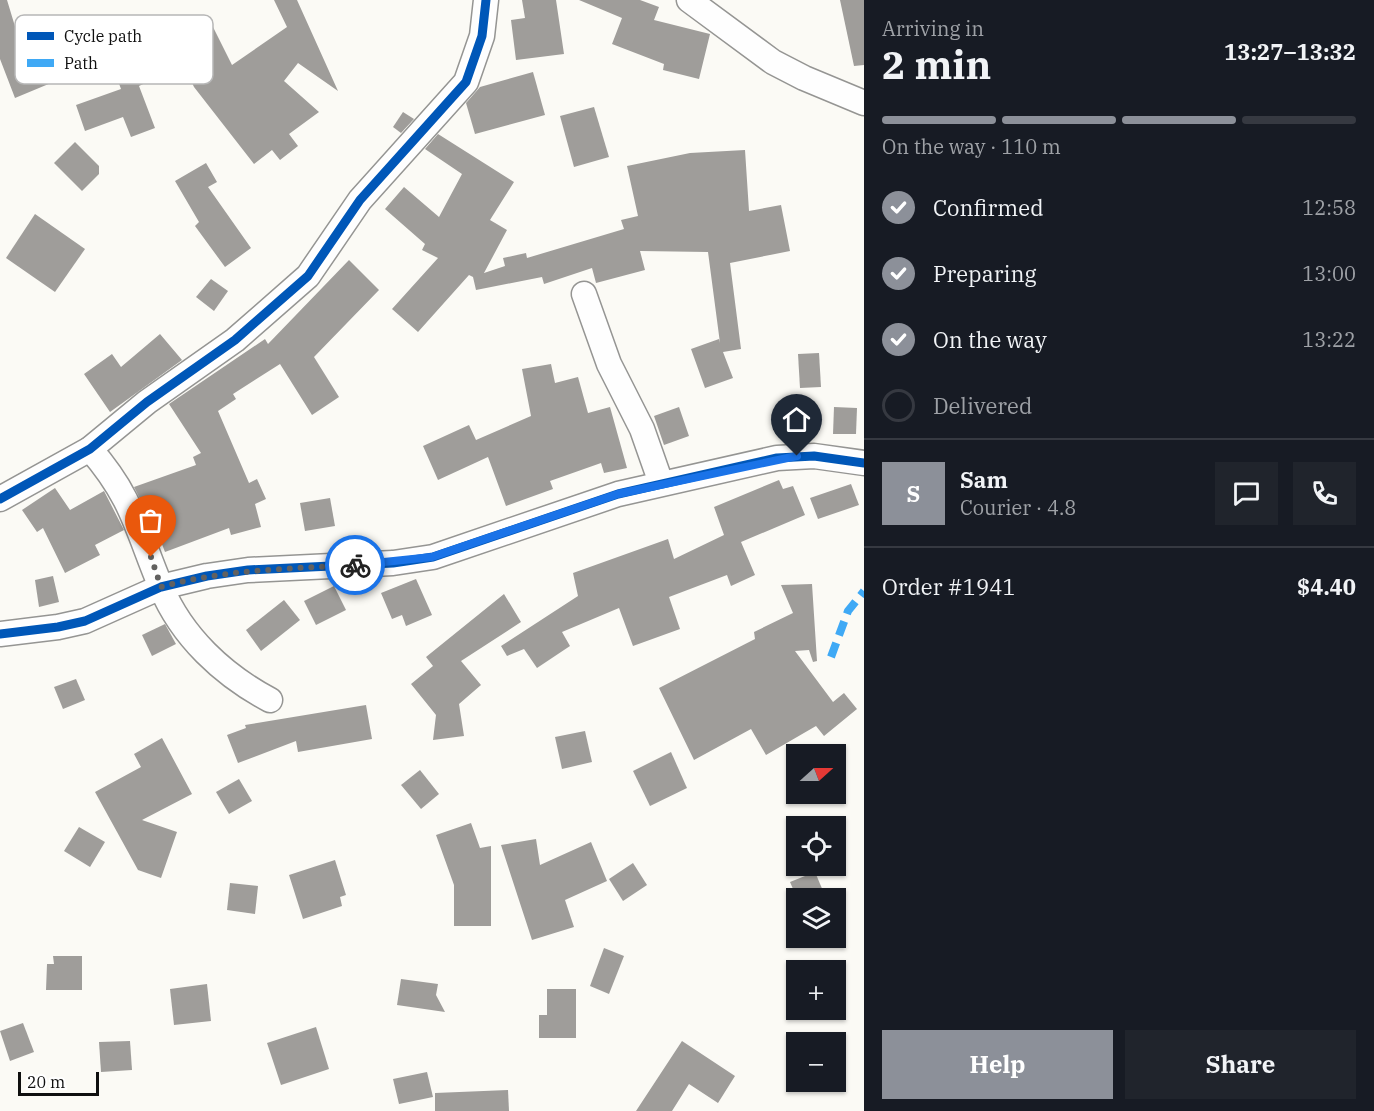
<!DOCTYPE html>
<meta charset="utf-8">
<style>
:root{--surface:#171b24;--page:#20242c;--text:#f1f3f6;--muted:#9ea1a6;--line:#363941;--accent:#8c9099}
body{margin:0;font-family:"IBM Plex Serif",serif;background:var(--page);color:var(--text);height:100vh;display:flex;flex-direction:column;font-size:22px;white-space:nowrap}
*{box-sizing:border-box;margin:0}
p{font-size:20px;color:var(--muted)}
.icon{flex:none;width:33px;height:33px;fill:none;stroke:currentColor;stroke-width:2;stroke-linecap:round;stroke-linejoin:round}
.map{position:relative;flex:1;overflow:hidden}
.panel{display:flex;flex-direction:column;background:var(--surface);width:510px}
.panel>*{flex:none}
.needle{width:39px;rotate:69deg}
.tools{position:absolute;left:786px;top:744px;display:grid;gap:12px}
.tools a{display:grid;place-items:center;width:60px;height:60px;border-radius:0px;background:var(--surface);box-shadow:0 2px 4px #0004;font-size:30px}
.scale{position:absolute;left:18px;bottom:15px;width:81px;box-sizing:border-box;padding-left:6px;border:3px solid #0f0f0f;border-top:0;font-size:16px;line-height:21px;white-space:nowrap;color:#0f0f0f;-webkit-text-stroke:4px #fff;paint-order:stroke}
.pin{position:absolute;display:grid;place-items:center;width:51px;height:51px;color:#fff;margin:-62px -26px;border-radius:50% 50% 50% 0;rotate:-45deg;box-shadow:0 0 6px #0007}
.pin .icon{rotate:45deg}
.courier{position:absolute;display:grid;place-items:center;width:60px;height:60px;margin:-30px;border:4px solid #1a73e8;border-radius:50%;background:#fff;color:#222;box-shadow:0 2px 8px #0007}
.head em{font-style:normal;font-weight:700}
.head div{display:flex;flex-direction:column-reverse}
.head{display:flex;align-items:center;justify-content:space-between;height:102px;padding:0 18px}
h1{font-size:39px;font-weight:700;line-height:45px}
.bar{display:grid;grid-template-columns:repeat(4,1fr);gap:9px 6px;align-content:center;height:72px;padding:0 18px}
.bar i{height:8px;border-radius:4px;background:var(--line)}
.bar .active{background:var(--accent)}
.bar p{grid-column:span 4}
.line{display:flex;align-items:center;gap:15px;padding:0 18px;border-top:2px solid var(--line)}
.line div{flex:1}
.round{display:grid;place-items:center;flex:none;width:63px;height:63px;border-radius:0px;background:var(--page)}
ol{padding:0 18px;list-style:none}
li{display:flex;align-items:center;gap:18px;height:66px}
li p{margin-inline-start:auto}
li .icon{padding:6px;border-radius:50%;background:var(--accent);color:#fff;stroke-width:4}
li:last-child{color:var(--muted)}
li i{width:33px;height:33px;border:3px solid var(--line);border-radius:50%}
.primary-button{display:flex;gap:12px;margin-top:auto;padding:12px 18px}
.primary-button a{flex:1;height:69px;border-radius:0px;background:var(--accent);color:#fff;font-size:24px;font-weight:700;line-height:69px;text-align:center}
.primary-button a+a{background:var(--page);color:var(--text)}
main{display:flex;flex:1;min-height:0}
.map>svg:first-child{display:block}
.building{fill:#9f9d9a}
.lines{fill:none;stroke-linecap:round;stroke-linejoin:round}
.street-casing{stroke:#959593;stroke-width:27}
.street{stroke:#fefefe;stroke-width:24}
.quiet{stroke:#3fa9f5;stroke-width:8;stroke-dasharray:15 8;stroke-linecap:butt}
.cycleway-casing{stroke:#fff;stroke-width:13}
.cycleway{stroke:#0057b8;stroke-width:9}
.done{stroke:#626160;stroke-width:6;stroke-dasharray:0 10.8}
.route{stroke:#1a73e8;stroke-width:8}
.key{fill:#fff;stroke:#b7b7b7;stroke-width:1.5}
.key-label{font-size:16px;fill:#0f0f0f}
</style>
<main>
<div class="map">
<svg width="864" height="1111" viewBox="0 0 864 1111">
<rect width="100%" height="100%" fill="#fbfaf5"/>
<g class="building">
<polygon points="0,0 7,0 17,33 42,22 57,56 42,62 51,83 15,98 0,59"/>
<polygon points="274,0 297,0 338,91 298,63 284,81 319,112 289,134 298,146 280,160 272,150 254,164 194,87 183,64 178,67 168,53 149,66 156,78 139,86 155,128 131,137 123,117 85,131 76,105 121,89 103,40 130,30 136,44 159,32 163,40 209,19 232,65 287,27"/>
<polygon points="522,0 556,0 564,54 516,60 511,20 525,18"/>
<polygon points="579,0 640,0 659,7 654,20 710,34 699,79 663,70 664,64 612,44 622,18"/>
<polygon points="840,0 864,0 864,65 854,66"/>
<polygon points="533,72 545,115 475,134 466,103 480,87"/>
<polygon points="594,107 609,157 574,167 560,116"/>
<polygon points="403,112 414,119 401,133 393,127"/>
<polygon points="438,134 514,182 490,220 507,230 484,273 505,266 503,258 526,253 527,258 624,229 621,220 638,216 627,166 690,153 745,150 749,211 781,205 790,251 730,263 741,349 723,352 733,378 705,388 691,349 719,339 720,343 708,252 640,251 645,270 596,283 592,268 544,284 542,277 476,290 473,277 469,275 418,332 392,309 438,258 422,250 425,244 385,209 404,187 439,217 462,174 425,149"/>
<polygon points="75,142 99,166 99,174 82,191 54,163"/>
<polygon points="206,163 217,182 208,187 251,248 225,267 195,226 199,222 175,181"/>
<polygon points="35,214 85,249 55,292 6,258"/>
<polygon points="349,260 379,290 314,357 339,397 312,415 280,364 233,394 236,399 218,411 249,483 257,479 266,499 255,504 261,527 231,535 229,528 165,552 151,516 149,517 134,487 196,465 193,457 201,453 169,404 265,339 268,344"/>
<polygon points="211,279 228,291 214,311 196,297"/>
<polygon points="160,334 182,360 110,412 84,374 112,354 121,367"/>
<polygon points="819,353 821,387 800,388 798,354"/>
<polygon points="551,364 555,383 578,377 588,413 610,407 627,468 604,473 601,463 550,481 553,489 506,506 488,457 438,480 423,446 469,425 476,440 531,416 522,369"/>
<polygon points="679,407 689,436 664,445 654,416"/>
<polygon points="834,407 857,408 856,434 833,434"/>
<polygon points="779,480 783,489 793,486 805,515 741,542 755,575 731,586 727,575 669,597 680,629 633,646 619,608 562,632 570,646 537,668 524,649 507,656 501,646 578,596 573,573 668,539 674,559 724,535 714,507"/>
<polygon points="851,484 859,505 818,519 810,498"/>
<polygon points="55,488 70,510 104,491 124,530 95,545 100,555 65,573 43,528 37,532 22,510"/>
<polygon points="330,498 335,526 305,531 300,503"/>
<polygon points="53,576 59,602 39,607 35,580"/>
<polygon points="416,579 432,615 406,626 402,615 392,619 381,593"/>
<polygon points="812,584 817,661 813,662 809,650 795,651 833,702 844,693 857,709 824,736 816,726 766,755 751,729 694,760 659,688 755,639 754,632 793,613 781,585"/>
<polygon points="334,586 346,610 316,625 304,601"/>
<polygon points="504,594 521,622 461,661 481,685 459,704 464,736 433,740 436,715 411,684 433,666 426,657"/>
<polygon points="284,600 300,620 261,651 246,630"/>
<polygon points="165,624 176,644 152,656 142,635"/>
<polygon points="76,679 85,700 63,709 54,687"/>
<polygon points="366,705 372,739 298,752 296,741 238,763 227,735 246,728 245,725"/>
<polygon points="585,731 592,762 562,769 555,737"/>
<polygon points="162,738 192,794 142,820 177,832 161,878 138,870 95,792 141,767 134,754"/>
<polygon points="671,752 687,788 650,806 633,771"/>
<polygon points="420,770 439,794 421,809 401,785"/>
<polygon points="239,779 252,801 229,814 216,792"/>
<polygon points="471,823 480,848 491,846 491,926 454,926 454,885 436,835"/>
<polygon points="79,827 105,842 90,867 64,851"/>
<polygon points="536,839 540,865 591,842 607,881 565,900 574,927 532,940 501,845"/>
<polygon points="335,860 346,895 340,897 342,906 303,919 289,875"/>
<polygon points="633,863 647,885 623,901 609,879"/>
<polygon points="815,872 826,898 797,898 790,882"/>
<polygon points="230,883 258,886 255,914 227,910"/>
<polygon points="604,948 624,956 609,994 590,986"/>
<polygon points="53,956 82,956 82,990 46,990 47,964 54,964"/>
<polygon points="401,979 438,984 436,995 445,1012 397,1005"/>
<polygon points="207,984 211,1021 174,1025 170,989"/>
<polygon points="547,989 576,989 576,1038 539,1038 539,1015 547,1015"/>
<polygon points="23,1023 34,1052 10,1061 0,1031"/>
<polygon points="316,1027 329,1069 281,1085 267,1043"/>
<polygon points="130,1041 132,1070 101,1072 99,1042"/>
<polygon points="682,1041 735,1076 718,1103 689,1084 672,1111 636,1111"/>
<polygon points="427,1072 433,1097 399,1104 393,1079"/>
<polygon points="508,1090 509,1111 435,1111 435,1093"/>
</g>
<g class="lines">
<defs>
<g id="street">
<polyline points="689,0 773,62 804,78 864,103"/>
<polyline points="584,294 609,364 642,429 661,483"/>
<path d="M90,449C133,498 137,530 161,587C182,637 223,675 270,700"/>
<polyline points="0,499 90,449 147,402 235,340 308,276 360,200 466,82 482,36 486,0"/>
<polyline points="0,634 58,627 85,621 161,587 207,576 248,570 393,563 433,557 618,494 777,458 814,456 864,463"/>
</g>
</defs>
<use href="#street" class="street-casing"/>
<use href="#street" class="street"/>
<polyline class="quiet" points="831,657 848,611 864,591"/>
<defs>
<g id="cycleway">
<polyline points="0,499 90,449 147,402 235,340 308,276 360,200 466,82 482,36 486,0"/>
<polyline points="0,634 58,627 85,621 161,587 207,576 248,570 393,563 433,557 618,494 777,458 814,456 864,463"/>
</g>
</defs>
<use href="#cycleway" class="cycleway-casing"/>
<use href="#cycleway" class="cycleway"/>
</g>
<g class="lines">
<path class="done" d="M151,557L161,587C225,569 289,569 355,565"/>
<polyline class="route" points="355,565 432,557 618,494 797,456"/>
</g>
<rect x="15" y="15" width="198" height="69" rx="9" class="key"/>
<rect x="27" y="32" width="27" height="8" fill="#0057b8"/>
<rect x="27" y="59" width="27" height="8" fill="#3fa9f5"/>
<g class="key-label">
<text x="64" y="42">Cycle path</text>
<text x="64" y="69">Path</text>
</g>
</svg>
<div class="tools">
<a><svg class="needle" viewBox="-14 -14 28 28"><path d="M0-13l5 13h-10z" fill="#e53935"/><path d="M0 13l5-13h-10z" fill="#9ea1a6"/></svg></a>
<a><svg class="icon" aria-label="locate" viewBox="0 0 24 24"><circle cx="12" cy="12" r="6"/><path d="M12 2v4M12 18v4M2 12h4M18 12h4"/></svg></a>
<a><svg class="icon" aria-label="layers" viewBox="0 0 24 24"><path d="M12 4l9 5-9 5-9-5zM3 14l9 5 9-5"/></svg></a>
<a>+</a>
<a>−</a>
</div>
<div class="scale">20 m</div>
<div class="pin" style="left:151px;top:557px;background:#ea580c"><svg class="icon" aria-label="bag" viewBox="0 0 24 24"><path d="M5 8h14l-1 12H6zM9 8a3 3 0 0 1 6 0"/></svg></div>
<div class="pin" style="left:797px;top:456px;background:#1f2937"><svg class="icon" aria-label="home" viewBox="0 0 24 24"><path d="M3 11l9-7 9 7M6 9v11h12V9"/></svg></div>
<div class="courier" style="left:355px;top:565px"><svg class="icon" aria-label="bike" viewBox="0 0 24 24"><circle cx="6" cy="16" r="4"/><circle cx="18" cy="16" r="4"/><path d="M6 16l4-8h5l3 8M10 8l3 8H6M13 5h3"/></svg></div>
</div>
<section class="panel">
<div class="head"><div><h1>2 min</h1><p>Arriving in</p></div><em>13:27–13:32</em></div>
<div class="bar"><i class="active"></i><i class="active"></i><i class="active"></i><i></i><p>On the way · 110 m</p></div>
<ol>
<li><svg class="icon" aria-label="check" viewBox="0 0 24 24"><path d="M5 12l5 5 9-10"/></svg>Confirmed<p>12:58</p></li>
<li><svg class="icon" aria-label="check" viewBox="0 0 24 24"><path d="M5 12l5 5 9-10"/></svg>Preparing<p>13:00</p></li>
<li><svg class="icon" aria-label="check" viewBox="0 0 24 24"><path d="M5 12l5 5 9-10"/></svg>On the way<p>13:22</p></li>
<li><i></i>Delivered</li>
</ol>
<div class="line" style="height:108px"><b class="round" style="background:var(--accent);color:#fff">S</b><div><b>Sam</b><p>Courier · 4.8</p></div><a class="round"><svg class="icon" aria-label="chat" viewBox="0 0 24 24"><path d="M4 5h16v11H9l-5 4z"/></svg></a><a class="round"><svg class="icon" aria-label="phone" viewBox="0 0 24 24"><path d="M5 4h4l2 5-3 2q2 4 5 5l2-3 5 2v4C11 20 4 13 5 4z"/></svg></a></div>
<div class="line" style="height:78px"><div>Order #1941</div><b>$4.40</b></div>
<div class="primary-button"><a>Help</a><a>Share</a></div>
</section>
</main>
